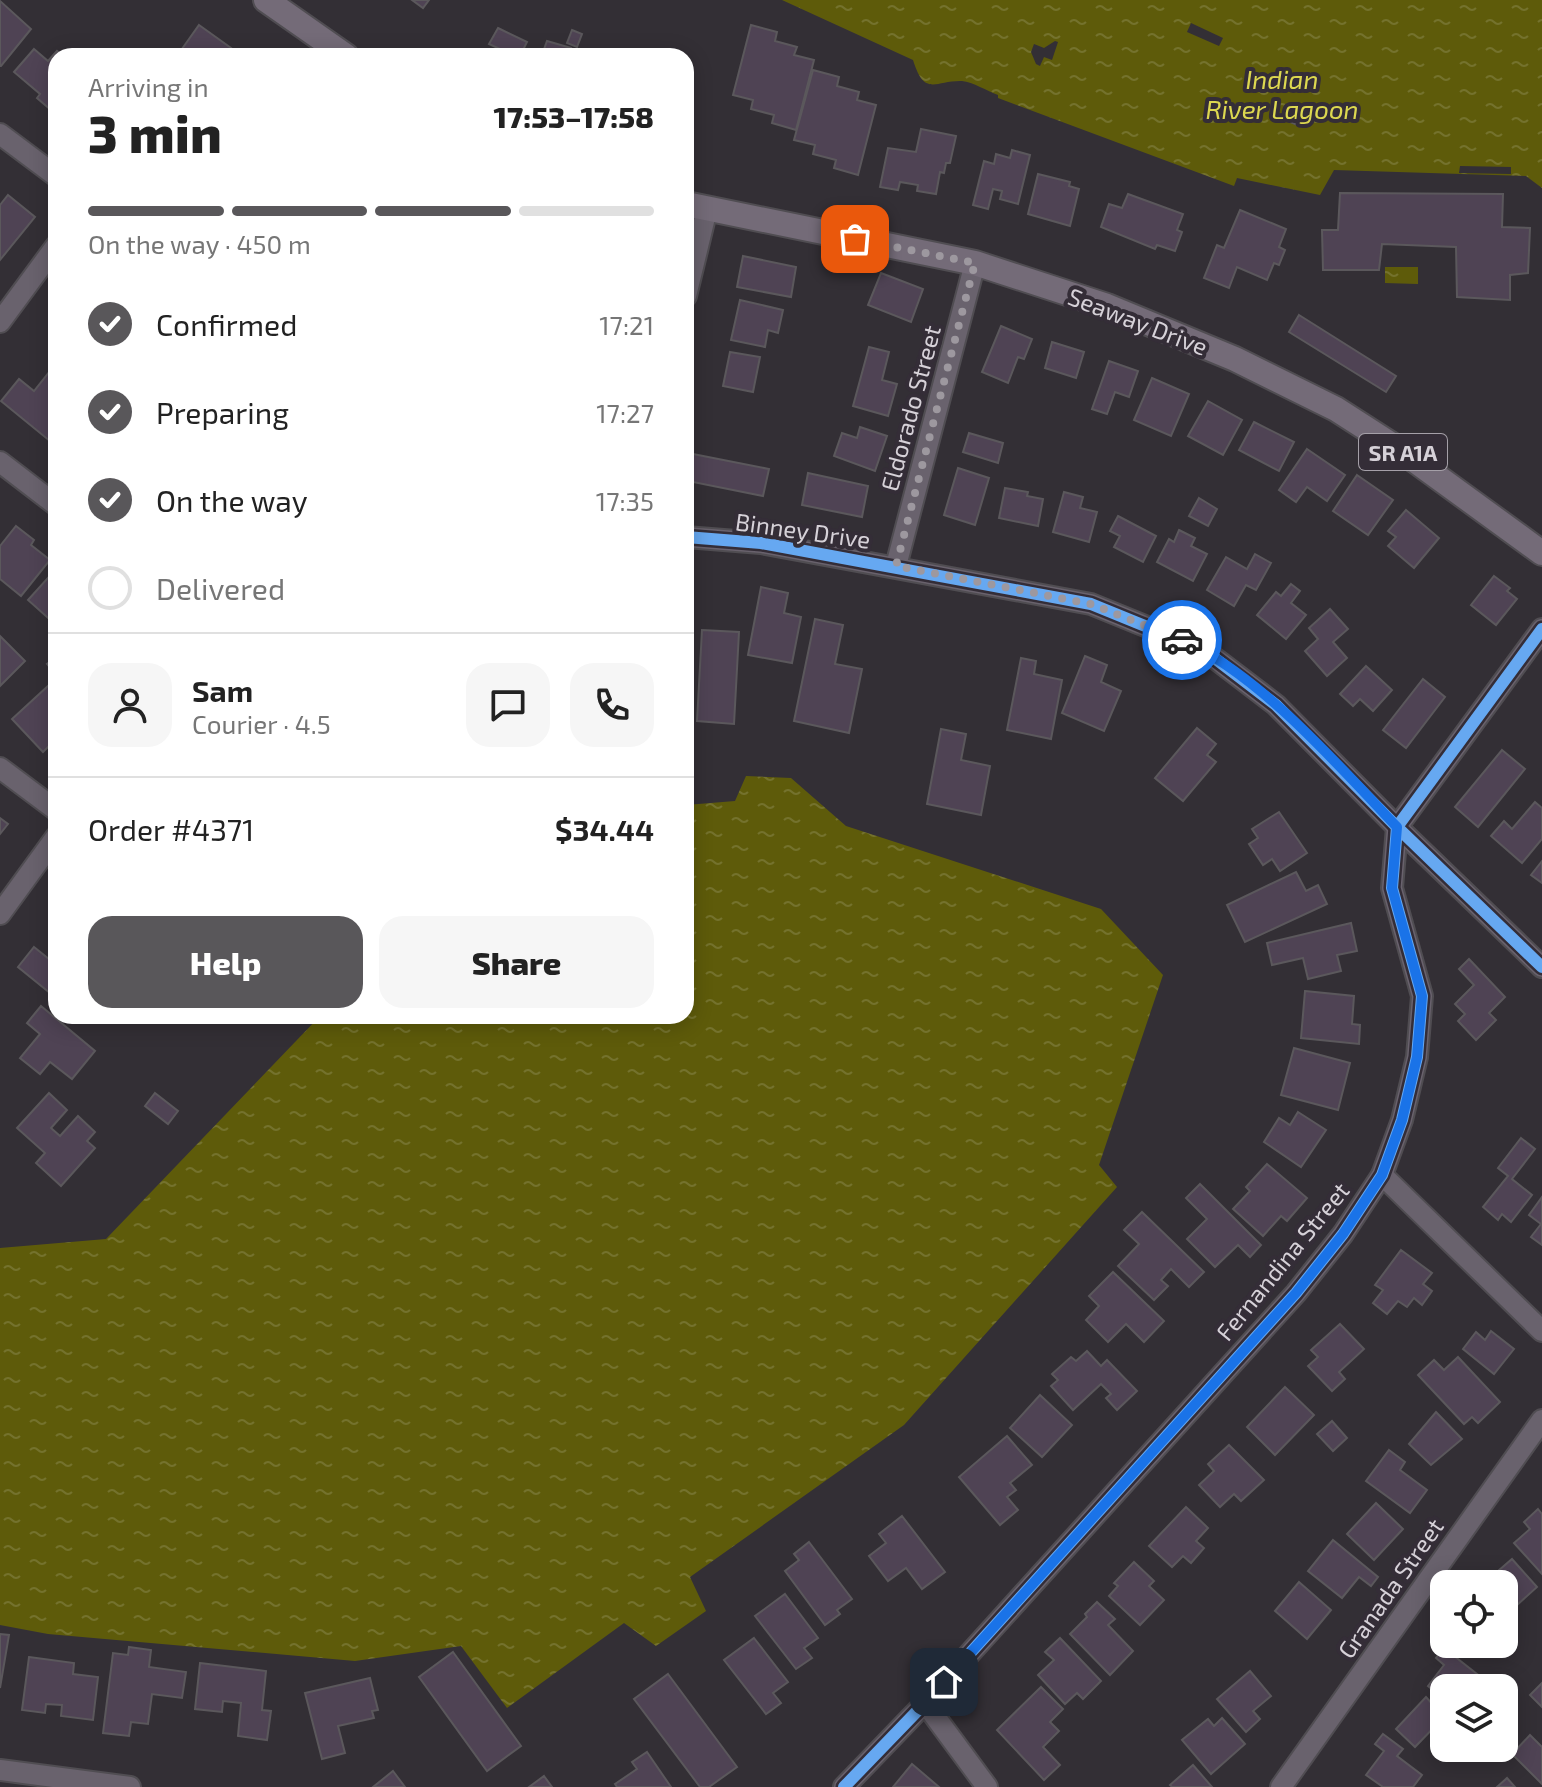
<!DOCTYPE html>
<meta charset="utf-8">
<style>
:root{--surface:#fff;--page:#f6f6f6;--text:#222;--muted:#767676;--line:#e0e0e0;--accent:#59575a}
body{margin:0;font-family:"Exo 2",sans-serif;background:var(--page);color:var(--text);height:100vh;display:flex;flex-direction:column;font-size:30px;white-space:nowrap}
*{box-sizing:border-box;margin:0}
p{font-size:26px;color:var(--muted)}
.icon{flex:none;width:44px;height:44px;fill:none;stroke:currentColor;stroke-width:2;stroke-linecap:round;stroke-linejoin:round}
.map{position:relative;flex:1;overflow:hidden}
.panel{position:absolute;left:48px;top:48px;width:646px;height:976px;display:flex;flex-direction:column;background:var(--surface);border-radius:24px;box-shadow:0 4px 20px #0003}
.panel>*{flex:none}
.tools{position:absolute;left:1430px;top:1570px;display:grid;gap:16px}
.tools a{display:grid;place-items:center;width:88px;height:88px;border-radius:16px;background:var(--surface);box-shadow:0 4px 20px #0003;font-size:40px}
.pin{position:absolute;display:grid;place-items:center;width:68px;height:68px;color:#fff;margin:-34px;border-radius:16px;box-shadow:0 4px 12px #0006}
.courier{position:absolute;display:grid;place-items:center;width:80px;height:80px;margin:-40px;border:6px solid #1a73e8;border-radius:50%;background:#fff;color:#222;box-shadow:0 2px 10px #0007}
.headline em{font-style:normal;font-weight:800}
.headline div{display:flex;flex-direction:column-reverse}
.headline{display:flex;align-items:center;justify-content:space-between;height:136px;padding:0 40px}
h1{font-size:52px;font-weight:800;line-height:60px}
.bar{display:grid;grid-template-columns:repeat(4,1fr);gap:12px 8px;align-content:center;height:96px;padding:0 40px}
.bar i{height:10px;border-radius:6px;background:var(--line)}
.bar .current{background:var(--accent)}
.bar p{grid-column:span 4}
.line{display:flex;align-items:center;gap:20px;padding:0 40px;border-top:2px solid var(--line)}
.line div{flex:1}
.round{display:grid;place-items:center;flex:none;width:84px;height:84px;border-radius:24px;background:var(--page)}
ol{padding:0 40px;list-style:none}
li{display:flex;align-items:center;gap:24px;height:88px}
li p{margin-inline-start:auto}
li .icon{padding:8px;border-radius:50%;background:var(--accent);color:#fff;stroke-width:4}
li:last-child{color:var(--muted)}
li i{width:44px;height:44px;border:4px solid var(--line);border-radius:50%}
.action{display:flex;gap:16px;margin-top:auto;padding:16px 40px}
.action a{flex:1;height:92px;border-radius:24px;background:var(--accent);color:#fff;font-size:32px;font-weight:800;line-height:92px;text-align:center}
.action a+a{background:var(--page);color:var(--text)}
.map>svg:first-child{display:block}
.water{fill:url(#water-ripples)}
.pier{fill:#332f35}
.building{fill:#4f4354;stroke:#5b585c;stroke-width:2}
.lines{fill:none;stroke-linecap:round;stroke-linejoin:round}
.minor-casing{stroke:#504d52;stroke-width:24}
.major-casing{stroke:#504d52;stroke-width:28}
.minor{stroke:#69626d;stroke-width:20}
.major{stroke:#746b78;stroke-width:24}
.cycleway-casing{stroke:#342d37;stroke-width:17}
.cycleway{stroke:#66a8f1;stroke-width:12}
.done{stroke:#9d989f;stroke-width:8;stroke-dasharray:0 14.4}
.route{stroke:#1a73e8;stroke-width:10}
.labels{text-anchor:middle;dominant-baseline:central;stroke-width:8;stroke-linejoin:round;paint-order:stroke}
.shield{fill:#342d37;stroke:#a5a0a8;stroke-width:2}
.shield-label{font-size:22px;font-weight:bold;fill:#d6d1d8}
.street-label{font-size:24px;fill:#d6d1d8;stroke:#342d37}
.water-label{font-size:26px;font-style:italic;fill:#ddd850;stroke:#342d37}
</style>
<div class="map">
<svg width="1542" height="1787" viewBox="0 0 1542 1787">
<defs>
<pattern id="water-ripples" width="26" height="14" patternUnits="userSpaceOnUse" patternTransform="scale(2)"><rect width="26" height="14" fill="#5e5b0a"/><path d="M2 4q2-2 4 0t4 0M15 11q2-2 4 0t4 0" fill="none" stroke="#74722d"/></pattern>
</defs>
<rect width="100%" height="100%" fill="#332f35"/>
<g class="water">
<path d="M782,0H1542V188L1526,176L1334,170L1320,195L1237,178L1234,186L998,98V95C987,91 973,82 962,81C935,80 925,98 913,60Z"/>
<polygon points="1385,267 1418,267 1418,284 1385,283"/>
<polygon points="746,776 791,778 846,826 1101,909 1163,975 1099,1165 1117,1187 904,1425 690,1577 706,1611 656,1646 624,1623 507,1708 461,1646 355,1661 48,1634 0,1625 0,1248 106,1239 320,1016 686,1016 686,805 735,801"/>
</g>
<g class="pier">
<polygon points="1191,23 1223,38 1219,46 1187,32"/>
<polygon points="1055,41 1058,42 1052,60 1044,57 1040,66 1036,64 1031,52 1034,44 1044,48"/>
<polygon points="1460,166 1511,167 1511,174 1459,173"/>
</g>
<g class="building">
<polygon points="412,0 429,0 423,8"/>
<polygon points="0,1 31,29 1,66 0,66"/>
<polygon points="199,25 231,48 225,56 177,56"/>
<polygon points="751,25 777,32 775,41 797,47 794,55 814,60 796,130 772,123 774,115 751,109 753,100 733,95"/>
<polygon points="498,28 527,42 520,56 496,56 500,49 489,44"/>
<polygon points="572,30 582,34 577,47 567,43"/>
<polygon points="547,41 571,48 568,56 554,56 543,52"/>
<polygon points="34,49 48,61 57,51 63,56 56,56 56,104 51,110 37,98 40,94 14,72"/>
<polygon points="813,70 839,77 837,86 859,92 857,100 876,105 858,175 834,168 836,160 813,154 815,145 794,140"/>
<polygon points="1289,109 1305,115 1300,126 1285,120"/>
<polygon points="686,127 693,130 688,145 686,145"/>
<polygon points="921,129 956,136 950,163 946,163 944,173 940,172 936,194 917,191 918,185 900,182 898,190 880,187 888,148 916,152"/>
<polygon points="1012,150 1030,155 1018,204 1000,199 1002,191 993,189 988,209 973,205 984,161 994,164 996,154 1010,158"/>
<polygon points="1038,174 1070,182 1069,186 1079,189 1070,226 1028,214"/>
<polygon points="1340,193 1503,194 1502,227 1530,228 1528,273 1510,275 1510,300 1457,297 1456,247 1382,244 1379,270 1323,270 1322,230 1338,230"/>
<polygon points="1128,194 1183,214 1177,230 1182,232 1175,251 1157,245 1155,249 1101,227 1109,204 1122,208"/>
<polygon points="8,195 35,217 0,260 0,205"/>
<polygon points="1240,210 1286,229 1279,247 1285,250 1279,265 1274,263 1267,280 1237,267 1229,288 1204,278 1217,245 1224,248"/>
<polygon points="743,256 796,267 791,297 737,287"/>
<polygon points="881,273 923,289 911,322 868,305"/>
<polygon points="740,300 783,310 778,333 768,330 765,347 731,340"/>
<polygon points="1299,315 1396,376 1386,392 1289,332"/>
<polygon points="1001,326 1032,339 1024,359 1018,357 1008,383 982,372"/>
<polygon points="1052,342 1084,352 1076,378 1045,368"/>
<polygon points="869,347 889,352 882,380 897,384 888,416 853,406"/>
<polygon points="730,352 760,357 753,392 723,386"/>
<polygon points="1109,361 1138,371 1129,397 1115,392 1107,414 1092,409"/>
<polygon points="50,371 56,376 56,446 1,401 19,379 34,391"/>
<polygon points="1152,378 1189,394 1171,436 1134,420"/>
<polygon points="1208,401 1242,420 1223,455 1188,436"/>
<polygon points="1254,422 1294,442 1279,471 1239,450"/>
<polygon points="860,427 887,436 875,471 834,456 842,433 857,438"/>
<polygon points="969,433 1003,443 998,463 963,452"/>
<polygon points="1307,449 1345,475 1327,501 1307,487 1296,502 1279,490"/>
<polygon points="693,454 769,469 763,496 688,481"/>
<polygon points="958,468 989,478 975,525 944,515"/>
<polygon points="808,473 868,486 862,517 802,505"/>
<polygon points="1357,475 1393,500 1368,535 1333,511"/>
<polygon points="1005,488 1028,492 1027,496 1043,499 1038,526 999,518"/>
<polygon points="1064,492 1083,497 1080,508 1097,512 1089,542 1053,532"/>
<polygon points="1199,498 1217,509 1208,526 1189,516"/>
<polygon points="1406,510 1439,538 1414,568 1388,546 1396,537 1388,531"/>
<polygon points="1118,516 1156,536 1143,562 1114,547 1120,536 1110,531"/>
<polygon points="16,526 34,540 31,545 50,560 21,596 0,579 0,546"/>
<polygon points="1179,530 1195,538 1191,546 1207,554 1193,581 1157,562 1169,539 1174,542"/>
<polygon points="1255,554 1271,563 1256,590 1246,585 1234,606 1207,590 1226,557 1247,569"/>
<polygon points="56,569 56,625 28,600"/>
<polygon points="1494,576 1510,588 1507,591 1517,599 1496,625 1471,605"/>
<polygon points="1291,584 1300,591 1291,603 1306,615 1286,639 1257,615 1276,592 1281,596"/>
<polygon points="761,587 788,593 784,613 801,617 792,663 748,655"/>
<polygon points="1330,609 1348,629 1333,642 1347,658 1327,676 1305,651 1318,639 1309,628"/>
<polygon points="815,619 843,625 835,664 862,669 849,733 794,721"/>
<polygon points="702,630 739,632 734,724 697,721"/>
<polygon points="0,636 25,661 0,686"/>
<polygon points="1085,656 1107,665 1101,682 1121,691 1104,731 1062,713"/>
<polygon points="56,657 56,675 47,664"/>
<polygon points="1021,658 1036,661 1034,674 1062,680 1051,739 1007,730"/>
<polygon points="1366,666 1392,690 1373,711 1360,699 1353,706 1340,694"/>
<polygon points="1423,679 1445,697 1406,748 1383,730"/>
<polygon points="48,686 56,694 56,739 43,752 12,719"/>
<polygon points="1197,728 1216,744 1207,755 1216,762 1183,801 1155,778"/>
<polygon points="941,729 966,734 961,760 990,766 981,815 927,804"/>
<polygon points="1502,750 1525,769 1478,827 1455,807"/>
<polygon points="1535,802 1542,808 1542,839 1522,863 1491,836 1504,821 1512,829"/>
<polygon points="1279,812 1307,853 1280,871 1272,859 1263,865 1249,844 1258,838 1252,829"/>
<polygon points="0,818 8,824 0,834"/>
<polygon points="1542,861 1542,883 1531,875"/>
<polygon points="1296,872 1306,891 1318,885 1327,904 1245,942 1227,905"/>
<polygon points="1351,923 1357,951 1337,955 1341,971 1308,979 1303,958 1272,965 1267,943"/>
<polygon points="34,947 49,959 56,950 56,998 18,967"/>
<polygon points="1469,959 1505,997 1489,1013 1496,1020 1476,1040 1458,1021 1465,1014 1455,1004 1474,985 1459,969"/>
<polygon points="1305,991 1354,996 1352,1024 1360,1025 1359,1044 1301,1038"/>
<polygon points="41,1006 95,1051 72,1079 50,1062 40,1074 20,1058 40,1034 27,1023"/>
<polygon points="1294,1048 1350,1063 1338,1110 1281,1095"/>
<polygon points="49,1093 67,1110 51,1128 60,1136 78,1116 95,1132 87,1141 95,1148 61,1186 36,1163 45,1153 17,1128"/>
<polygon points="155,1093 178,1111 168,1124 145,1106"/>
<polygon points="1298,1112 1326,1130 1301,1167 1264,1142 1279,1118 1290,1125"/>
<polygon points="1521,1138 1535,1149 1512,1179 1532,1195 1511,1222 1502,1214 1498,1220 1483,1207 1508,1176 1498,1168"/>
<polygon points="1267,1164 1307,1198 1287,1221 1281,1216 1263,1236 1233,1209 1250,1191 1246,1187"/>
<polygon points="1200,1184 1261,1245 1250,1257 1238,1245 1215,1267 1187,1239 1207,1219 1186,1198"/>
<polygon points="1542,1197 1542,1245 1531,1237 1541,1224 1529,1215"/>
<polygon points="1142,1212 1204,1272 1189,1287 1171,1269 1161,1280 1168,1286 1154,1300 1118,1266 1139,1244 1124,1230"/>
<polygon points="1401,1250 1432,1273 1423,1284 1432,1291 1422,1305 1414,1298 1407,1307 1398,1301 1387,1314 1373,1303 1383,1290 1375,1285"/>
<polygon points="1113,1272 1164,1321 1144,1342 1126,1324 1108,1342 1086,1320 1099,1306 1089,1296"/>
<polygon points="1340,1324 1364,1349 1339,1372 1345,1379 1332,1391 1308,1366 1318,1357 1311,1350"/>
<polygon points="1491,1331 1514,1349 1494,1374 1463,1349 1476,1332 1485,1340"/>
<polygon points="1087,1351 1101,1366 1107,1360 1137,1391 1117,1410 1106,1398 1111,1394 1101,1384 1073,1410 1051,1386 1058,1380 1052,1374 1071,1357 1076,1361"/>
<polygon points="1458,1357 1500,1402 1478,1423 1472,1417 1464,1424 1418,1375 1434,1360 1444,1370"/>
<polygon points="1285,1387 1314,1415 1275,1455 1247,1427"/>
<polygon points="1040,1395 1072,1425 1042,1457 1010,1428"/>
<polygon points="1436,1412 1462,1439 1431,1465 1409,1444"/>
<polygon points="1332,1421 1347,1438 1333,1451 1317,1434"/>
<polygon points="1007,1436 1032,1465 1010,1483 1016,1490 1007,1497 1018,1510 1000,1525 959,1477"/>
<polygon points="1229,1445 1264,1480 1241,1501 1234,1494 1220,1507 1199,1485 1214,1471 1208,1464"/>
<polygon points="1389,1450 1405,1462 1400,1470 1427,1490 1410,1513 1366,1481"/>
<polygon points="1376,1503 1403,1529 1374,1560 1347,1534"/>
<polygon points="1186,1507 1208,1528 1196,1541 1204,1548 1191,1563 1183,1556 1172,1567 1149,1546"/>
<polygon points="1538,1509 1542,1514 1542,1574 1514,1543 1530,1529 1524,1522"/>
<polygon points="902,1516 945,1572 922,1589 906,1568 888,1581 869,1556 886,1543 879,1534"/>
<polygon points="1333,1540 1378,1577 1371,1586 1359,1577 1342,1598 1308,1571"/>
<polygon points="809,1542 852,1599 837,1610 840,1614 825,1625 785,1571 799,1560 794,1554"/>
<polygon points="1512,1559 1537,1587 1506,1615 1504,1584 1483,1584"/>
<polygon points="1134,1562 1154,1581 1149,1586 1164,1600 1140,1625 1109,1596 1118,1586 1114,1583"/>
<polygon points="1299,1582 1331,1610 1307,1639 1275,1611"/>
<polygon points="785,1594 818,1638 804,1648 812,1658 796,1669 755,1616"/>
<polygon points="1097,1602 1115,1619 1108,1625 1133,1651 1110,1675 1070,1634 1087,1617 1085,1614"/>
<polygon points="0,1634 9,1635 0,1688"/>
<polygon points="754,1638 788,1682 773,1693 781,1703 766,1714 724,1660"/>
<polygon points="1060,1638 1101,1681 1083,1699 1077,1693 1065,1704 1038,1675 1054,1660 1045,1652"/>
<polygon points="1463,1644 1484,1644 1471,1655"/>
<polygon points="129,1647 151,1650 149,1667 186,1672 182,1698 152,1694 148,1724 131,1722 129,1736 103,1733 113,1653 128,1655"/>
<polygon points="1444,1648 1482,1678 1474,1688 1444,1688 1444,1699 1428,1686 1444,1665 1436,1658"/>
<polygon points="453,1652 521,1746 487,1771 419,1677"/>
<polygon points="29,1657 74,1663 73,1674 98,1677 93,1720 61,1716 62,1705 46,1704 45,1713 22,1710"/>
<polygon points="200,1663 266,1671 262,1710 271,1711 267,1740 238,1736 241,1703 223,1701 222,1712 195,1709"/>
<polygon points="1250,1671 1271,1696 1253,1711 1260,1719 1246,1732 1217,1699"/>
<polygon points="668,1674 737,1767 709,1787 700,1787 634,1699"/>
<polygon points="370,1678 378,1710 372,1711 374,1718 338,1726 345,1753 322,1759 305,1693"/>
<polygon points="1542,1683 1542,1707 1530,1695"/>
<polygon points="1041,1687 1063,1709 1050,1722 1059,1731 1043,1747 1060,1765 1044,1780 997,1730"/>
<polygon points="1426,1697 1444,1717 1415,1747 1396,1729"/>
<polygon points="1222,1718 1245,1744 1211,1774 1182,1740 1208,1719 1214,1726"/>
<polygon points="1383,1734 1403,1749 1397,1756 1422,1775 1413,1787 1383,1787 1366,1775 1384,1751 1375,1744"/>
<polygon points="1530,1735 1542,1747 1542,1784 1512,1754"/>
<polygon points="647,1752 671,1787 617,1787 615,1784 637,1769 632,1762"/>
<polygon points="912,1764 939,1787 893,1787"/>
<polygon points="1193,1765 1212,1787 1172,1787 1170,1785"/>
<polygon points="393,1771 405,1787 373,1787"/>
<polygon points="544,1776 552,1787 529,1787"/>
<polygon points="1507,1778 1515,1787 1497,1787"/>
</g>
<g class="lines">
<defs>
<g id="minor">
<polyline points="0,134 56,176"/>
<polyline points="686,296 707,209"/>
<polyline points="0,322 56,246"/>
<polyline points="0,462 56,505"/>
<polyline points="686,537 761,543 1091,604 1204,650 1276,705 1397,827 1542,967"/>
<polyline points="896,566 975,263"/>
<polyline points="0,768 56,810"/>
<polyline points="0,914 56,837"/>
<polyline points="1382,1175 1542,1331"/>
<polyline points="925,1703 987,1787"/>
<polyline points="0,1770 130,1787"/>
<polyline points="844,1787 925,1703 1296,1293 1343,1234 1382,1175 1402,1120 1417,1057 1422,996 1392,888 1397,827 1542,629"/>
<polyline points="1281,1787 1542,1420"/>
</g>
<g id="major">
<polyline points="266,0 346,56"/>
<polyline points="686,204 975,263 1107,306 1235,359 1336,409 1406,454 1542,553"/>
</g>
</defs>
<use href="#minor" class="minor-casing"/>
<use href="#major" class="major-casing"/>
<use href="#minor" class="minor"/>
<use href="#major" class="major"/>
<defs>
<g id="cycleway">
<polyline points="686,537 761,543 1091,604 1204,650 1276,705 1397,827 1542,967"/>
<polyline points="844,1787 925,1703 1296,1293 1343,1234 1382,1175 1402,1120 1417,1057 1422,996 1392,888 1397,827 1542,629"/>
</g>
</defs>
<use href="#cycleway" class="cycleway-casing"/>
<use href="#cycleway" class="cycleway"/>
</g>
<g class="lines">
<polyline class="done" points="855,239 975,263 896,566 1091,604 1182,640"/>
<path class="route" d="M944,1682L1296,1293L1343,1234L1382,1175L1402,1120L1417,1057L1422,996L1392,888L1397,827C1338,765 1259,674 1182,640"/>
</g>
<g class="labels">
<rect class="shield" x="1359" y="434" width="88" height="36" rx="6"/>
<g class="shield-label">
<text x="1403" y="452">SR A1A</text>
</g>
<g class="street-label">
<text transform="translate(1138 321) rotate(21)">Seaway Drive</text>
<text transform="translate(910 408) rotate(-75)">Eldorado Street</text>
<text transform="translate(803 530) rotate(8)">Binney Drive</text>
<text transform="translate(1282 1261) rotate(-51)">Fernandina Street</text>
<text transform="translate(1390 1588) rotate(-55)">Granada Street</text>
</g>
<g class="water-label">
<text x="1282" y="78">Indian<tspan x="1282" dy="30">River Lagoon</tspan></text>
</g>
</g>
</svg>
<div class="tools">
<a><svg class="icon" aria-label="locate" viewBox="0 0 24 24"><circle cx="12" cy="12" r="6"/><path d="M12 2v4M12 18v4M2 12h4M18 12h4"/></svg></a>
<a><svg class="icon" aria-label="layers" viewBox="0 0 24 24"><path d="M12 4l9 5-9 5-9-5zM3 14l9 5 9-5"/></svg></a>
</div>
<div class="pin" style="left:855px;top:239px;background:#ea580c"><svg class="icon" aria-label="bag" viewBox="0 0 24 24"><path d="M5 8h14l-1 12H6zM9 8a3 3 0 0 1 6 0"/></svg></div>
<div class="pin" style="left:944px;top:1682px;background:#1f2937"><svg class="icon" aria-label="home" viewBox="0 0 24 24"><path d="M3 11l9-7 9 7M6 9v11h12V9"/></svg></div>
<div class="courier" style="left:1182px;top:640px"><svg class="icon" aria-label="car" viewBox="0 0 24 24"><path d="M5 17H2v-5l4-1 3-4h7l3 4 3 1v5h-3M9 17h6M6 11h13"/><circle cx="7" cy="17" r="2"/><circle cx="17" cy="17" r="2"/></svg></div>
<section class="panel">
<div class="headline"><div><h1>3 min</h1><p>Arriving in</p></div><em>17:53–17:58</em></div>
<div class="bar"><i class="current"></i><i class="current"></i><i class="current"></i><i></i><p>On the way · 450 m</p></div>
<ol>
<li><svg class="icon" aria-label="check" viewBox="0 0 24 24"><path d="M5 12l5 5 9-10"/></svg>Confirmed<p>17:21</p></li>
<li><svg class="icon" aria-label="check" viewBox="0 0 24 24"><path d="M5 12l5 5 9-10"/></svg>Preparing<p>17:27</p></li>
<li><svg class="icon" aria-label="check" viewBox="0 0 24 24"><path d="M5 12l5 5 9-10"/></svg>On the way<p>17:35</p></li>
<li><i></i>Delivered</li>
</ol>
<div class="line" style="height:144px"><a class="round"><svg class="icon" aria-label="person" viewBox="0 0 24 24"><circle cx="12" cy="8" r="4"/><path d="M4 21q1-7 8-7t8 7"/></svg></a><div><b>Sam</b><p>Courier · 4.5</p></div><a class="round"><svg class="icon" aria-label="chat" viewBox="0 0 24 24"><path d="M4 5h16v11H9l-5 4z"/></svg></a><a class="round"><svg class="icon" aria-label="phone" viewBox="0 0 24 24"><path d="M5 4h4l2 5-3 2q2 4 5 5l2-3 5 2v4C11 20 4 13 5 4z"/></svg></a></div>
<div class="line" style="height:104px"><div>Order #4371</div><b>$34.44</b></div>
<div class="action"><a>Help</a><a>Share</a></div>
</section>
</div>
